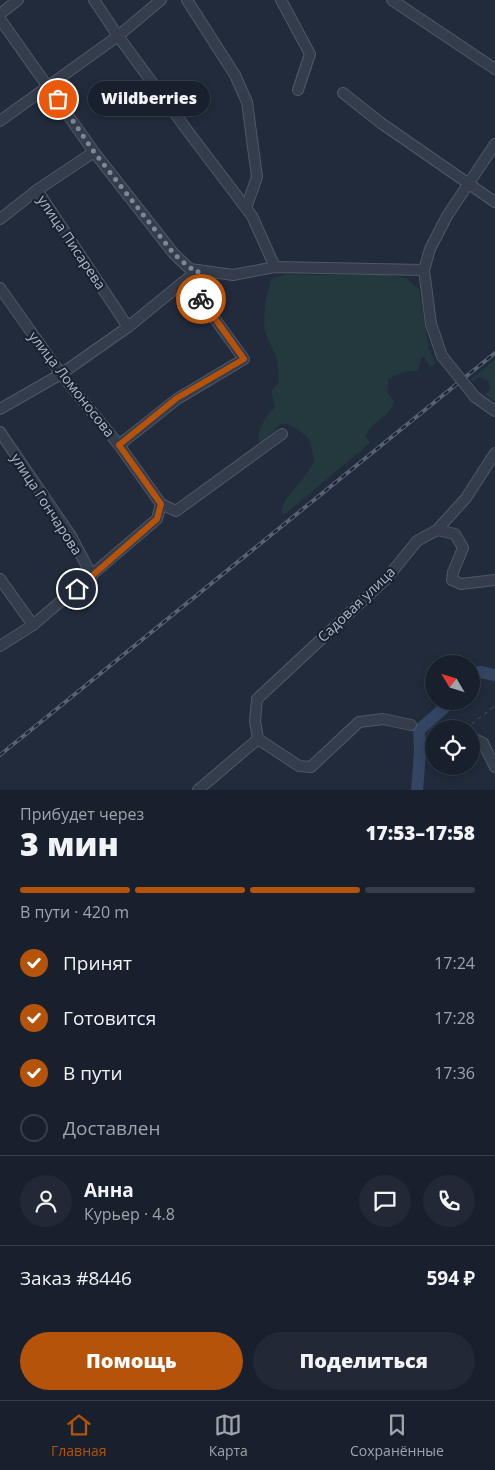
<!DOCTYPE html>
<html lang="ru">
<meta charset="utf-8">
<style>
:root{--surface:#19202d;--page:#222835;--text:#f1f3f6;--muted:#9fa3aa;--line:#373e49;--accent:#b45309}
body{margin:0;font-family:"Open Sans",sans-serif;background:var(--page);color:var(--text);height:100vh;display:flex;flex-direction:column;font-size:19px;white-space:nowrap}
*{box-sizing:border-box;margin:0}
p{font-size:16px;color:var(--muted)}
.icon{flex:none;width:28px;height:28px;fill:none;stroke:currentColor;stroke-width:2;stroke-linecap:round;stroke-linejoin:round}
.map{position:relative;height:790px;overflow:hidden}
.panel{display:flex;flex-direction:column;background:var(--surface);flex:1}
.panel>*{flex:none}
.needle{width:32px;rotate:308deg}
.controls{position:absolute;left:425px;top:655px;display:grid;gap:10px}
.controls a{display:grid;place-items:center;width:55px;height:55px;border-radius:50%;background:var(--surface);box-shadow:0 2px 8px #0003,0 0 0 1px var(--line);font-size:25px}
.pin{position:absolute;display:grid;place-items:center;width:42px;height:42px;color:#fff;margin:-21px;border:2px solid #fff;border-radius:50%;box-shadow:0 1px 5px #0007}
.courier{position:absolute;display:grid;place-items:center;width:50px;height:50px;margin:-25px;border:4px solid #b45309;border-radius:50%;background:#fff;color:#222;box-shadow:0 1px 6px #0007}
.bubble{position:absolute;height:35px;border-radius:18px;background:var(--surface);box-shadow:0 2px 8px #0003,0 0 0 1px var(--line);font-size:16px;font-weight:800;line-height:35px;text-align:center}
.head em{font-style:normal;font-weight:800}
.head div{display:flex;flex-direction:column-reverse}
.head{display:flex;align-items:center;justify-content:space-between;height:85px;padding:0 20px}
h1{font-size:32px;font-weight:800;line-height:38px}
.bar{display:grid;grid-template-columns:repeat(4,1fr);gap:8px 5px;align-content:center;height:60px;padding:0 20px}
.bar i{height:6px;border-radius:4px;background:var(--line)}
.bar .on{background:var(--accent)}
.bar p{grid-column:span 4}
.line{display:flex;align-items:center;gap:12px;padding:0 20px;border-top:1px solid var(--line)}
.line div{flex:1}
.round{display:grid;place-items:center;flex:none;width:52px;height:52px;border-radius:26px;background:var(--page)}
ol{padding:0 20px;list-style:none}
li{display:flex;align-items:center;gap:15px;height:55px}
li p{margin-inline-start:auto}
li .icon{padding:5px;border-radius:50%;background:var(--accent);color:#fff;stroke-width:4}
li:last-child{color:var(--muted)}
li i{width:28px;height:28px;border:2px solid var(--line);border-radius:50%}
.action{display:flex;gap:10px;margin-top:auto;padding:10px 20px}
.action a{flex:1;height:58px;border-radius:30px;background:var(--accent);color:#fff;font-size:20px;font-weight:800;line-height:58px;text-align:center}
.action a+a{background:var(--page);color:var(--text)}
.menu{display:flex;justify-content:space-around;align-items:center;height:70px;border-top:1px solid var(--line);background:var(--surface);font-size:14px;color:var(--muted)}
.menu a{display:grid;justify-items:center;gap:2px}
.menu .on{color:var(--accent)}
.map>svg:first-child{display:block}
.green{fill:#23393d}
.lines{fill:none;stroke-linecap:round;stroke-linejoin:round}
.river{stroke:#344564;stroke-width:12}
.minor-casing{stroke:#505867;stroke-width:12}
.path{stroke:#41565b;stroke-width:1;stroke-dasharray:4 4;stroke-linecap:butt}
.minor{stroke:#353d4c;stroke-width:10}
.rail-casing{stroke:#576174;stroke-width:4}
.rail{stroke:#1a2231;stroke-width:2;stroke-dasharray:5.5;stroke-linecap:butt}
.minor-bridge-casing{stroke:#505867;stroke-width:12;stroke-linecap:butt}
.minor-bridge{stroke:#353d4c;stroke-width:10}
.done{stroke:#7e8797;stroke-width:5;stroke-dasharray:0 9}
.route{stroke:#b45309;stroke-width:6}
.labels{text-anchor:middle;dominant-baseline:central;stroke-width:4.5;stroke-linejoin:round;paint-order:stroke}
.street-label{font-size:14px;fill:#b0b8c8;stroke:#1a2231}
</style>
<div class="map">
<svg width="495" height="790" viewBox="0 0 495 790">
<rect width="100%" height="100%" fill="#212b3c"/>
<g class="green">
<path d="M285,274L315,275H391L406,278L419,289L429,349L436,364L430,367L424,356L421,359L418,371L404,372L388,379V393L394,401C392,417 370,420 366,437L370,443L284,515L281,510L286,499L309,471L314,461L310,441L304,434L288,424H281L263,442H260C254,433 268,414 275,407L271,391L279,382L277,359L264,329L265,304L271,279Z"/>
<polygon points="495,360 495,402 484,394 490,390 490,386 488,381 479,377 473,382 471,379"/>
</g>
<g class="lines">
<g class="river">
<polyline points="471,675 480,672 495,675"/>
<polyline points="417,790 420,752 419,730 444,708 448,701"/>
</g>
<defs>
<g id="minor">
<polyline points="94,0 118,36 187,130 252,216 275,267"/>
<polyline points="187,0 235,75 247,102 257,177 246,208"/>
<polyline points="281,0 310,54 298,90"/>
<polyline points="392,0 495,69"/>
<polyline points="0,14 18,0"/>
<polyline points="0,19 94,152 174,254 190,269 233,275 275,267 424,270"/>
<polyline points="343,93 381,123 495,202"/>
<polyline points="0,121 118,36 161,0"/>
<polyline points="94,152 37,190 128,327"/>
<polyline points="0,219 37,190"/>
<polyline points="0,288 61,374 119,445 161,504"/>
<polyline points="442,356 431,324 424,270 430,249 447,216 495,144"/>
<polyline points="475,397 495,411"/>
<polyline points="0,409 61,374 128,327 198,270"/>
<polyline points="0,432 71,536 92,576"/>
<polyline points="119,445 177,399 244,359 199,297 198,270"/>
<polyline points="437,530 455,534 463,548 453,572 452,580 461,584 495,580"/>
<polyline points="0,579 33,625"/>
<polyline points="0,646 33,625 157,519 161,504 176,511 282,434"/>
<polyline points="471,737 483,743 495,767"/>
<polyline points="258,739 255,721 257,699 387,578 417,541 437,530 466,498 495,453"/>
<polyline points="258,739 299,766 311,767 359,722 383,719 411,725"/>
<polyline points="198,790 258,739"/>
</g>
</defs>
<use href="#minor" class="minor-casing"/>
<polyline class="path" points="465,729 495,706"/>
<use href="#minor" class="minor"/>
<defs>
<polyline id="rail" points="0,755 495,353"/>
</defs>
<use href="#rail" class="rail-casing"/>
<use href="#rail" class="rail"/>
<defs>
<polyline id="minor-bridge" points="442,356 475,397"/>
</defs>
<use href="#minor-bridge" class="minor-bridge-casing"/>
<use href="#minor-bridge" class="minor-bridge"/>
</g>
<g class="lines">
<polyline class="done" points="58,99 94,152 174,254 190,268 198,270 199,297 201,299"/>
<polyline class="route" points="77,589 157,519 161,504 119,445 177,398 244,359 201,299"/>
</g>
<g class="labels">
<g class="street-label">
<text transform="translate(72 242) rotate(56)">улица Писарева</text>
<text transform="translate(72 384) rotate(52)">улица Ломоносова</text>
<text transform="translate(47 504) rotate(57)">улица Гончарова</text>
<text transform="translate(356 604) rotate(-44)">Садовая улица</text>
</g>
</g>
</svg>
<div class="controls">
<a><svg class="needle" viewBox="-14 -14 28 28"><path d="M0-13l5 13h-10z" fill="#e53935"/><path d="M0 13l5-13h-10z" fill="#9fa3aa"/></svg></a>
<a><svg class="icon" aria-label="locate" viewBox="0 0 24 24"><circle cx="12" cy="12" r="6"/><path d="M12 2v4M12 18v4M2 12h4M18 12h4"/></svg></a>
</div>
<div class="pin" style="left:58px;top:99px;background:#ea580c"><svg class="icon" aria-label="bag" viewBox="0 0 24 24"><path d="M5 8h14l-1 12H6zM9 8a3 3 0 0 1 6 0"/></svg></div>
<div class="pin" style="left:77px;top:589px;background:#1f2937"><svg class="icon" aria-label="home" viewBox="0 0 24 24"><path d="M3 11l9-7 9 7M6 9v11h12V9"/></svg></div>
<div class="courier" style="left:201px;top:299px"><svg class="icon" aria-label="bike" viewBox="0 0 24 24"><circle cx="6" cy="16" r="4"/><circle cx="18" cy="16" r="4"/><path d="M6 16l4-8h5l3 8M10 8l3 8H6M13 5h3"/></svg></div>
<div class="bubble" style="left:88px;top:81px;width:122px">Wildberries</div>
</div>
<section class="panel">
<div class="head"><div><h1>3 мин</h1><p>Прибудет через</p></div><em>17:53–17:58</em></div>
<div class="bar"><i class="on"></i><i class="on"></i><i class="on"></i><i></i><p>В пути · 420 m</p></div>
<ol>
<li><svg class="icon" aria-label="check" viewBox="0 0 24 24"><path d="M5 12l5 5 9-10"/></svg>Принят<p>17:24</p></li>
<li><svg class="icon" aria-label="check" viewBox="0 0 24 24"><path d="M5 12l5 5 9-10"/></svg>Готовится<p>17:28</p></li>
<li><svg class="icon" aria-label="check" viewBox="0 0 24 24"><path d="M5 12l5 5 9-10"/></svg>В пути<p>17:36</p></li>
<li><i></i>Доставлен</li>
</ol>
<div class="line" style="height:90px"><a class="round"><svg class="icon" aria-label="person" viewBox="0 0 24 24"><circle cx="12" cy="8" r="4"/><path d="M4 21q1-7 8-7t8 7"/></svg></a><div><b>Анна</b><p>Курьер · 4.8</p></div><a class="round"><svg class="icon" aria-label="chat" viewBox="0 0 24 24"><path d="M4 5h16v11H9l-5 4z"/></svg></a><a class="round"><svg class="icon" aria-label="phone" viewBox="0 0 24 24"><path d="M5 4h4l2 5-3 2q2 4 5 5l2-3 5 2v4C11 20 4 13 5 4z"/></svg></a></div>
<div class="line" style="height:65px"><div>Заказ #8446</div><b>594 ₽</b></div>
<div class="action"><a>Помощь</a><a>Поделиться</a></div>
</section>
<nav class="menu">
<a class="on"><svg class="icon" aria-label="home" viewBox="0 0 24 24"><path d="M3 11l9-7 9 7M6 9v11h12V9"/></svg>Главная</a>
<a><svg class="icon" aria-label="map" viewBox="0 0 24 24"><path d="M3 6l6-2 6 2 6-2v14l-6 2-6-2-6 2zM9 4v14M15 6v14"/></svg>Карта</a>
<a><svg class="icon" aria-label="saved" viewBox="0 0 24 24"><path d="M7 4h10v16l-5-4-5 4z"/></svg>Сохранённые</a>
</nav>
